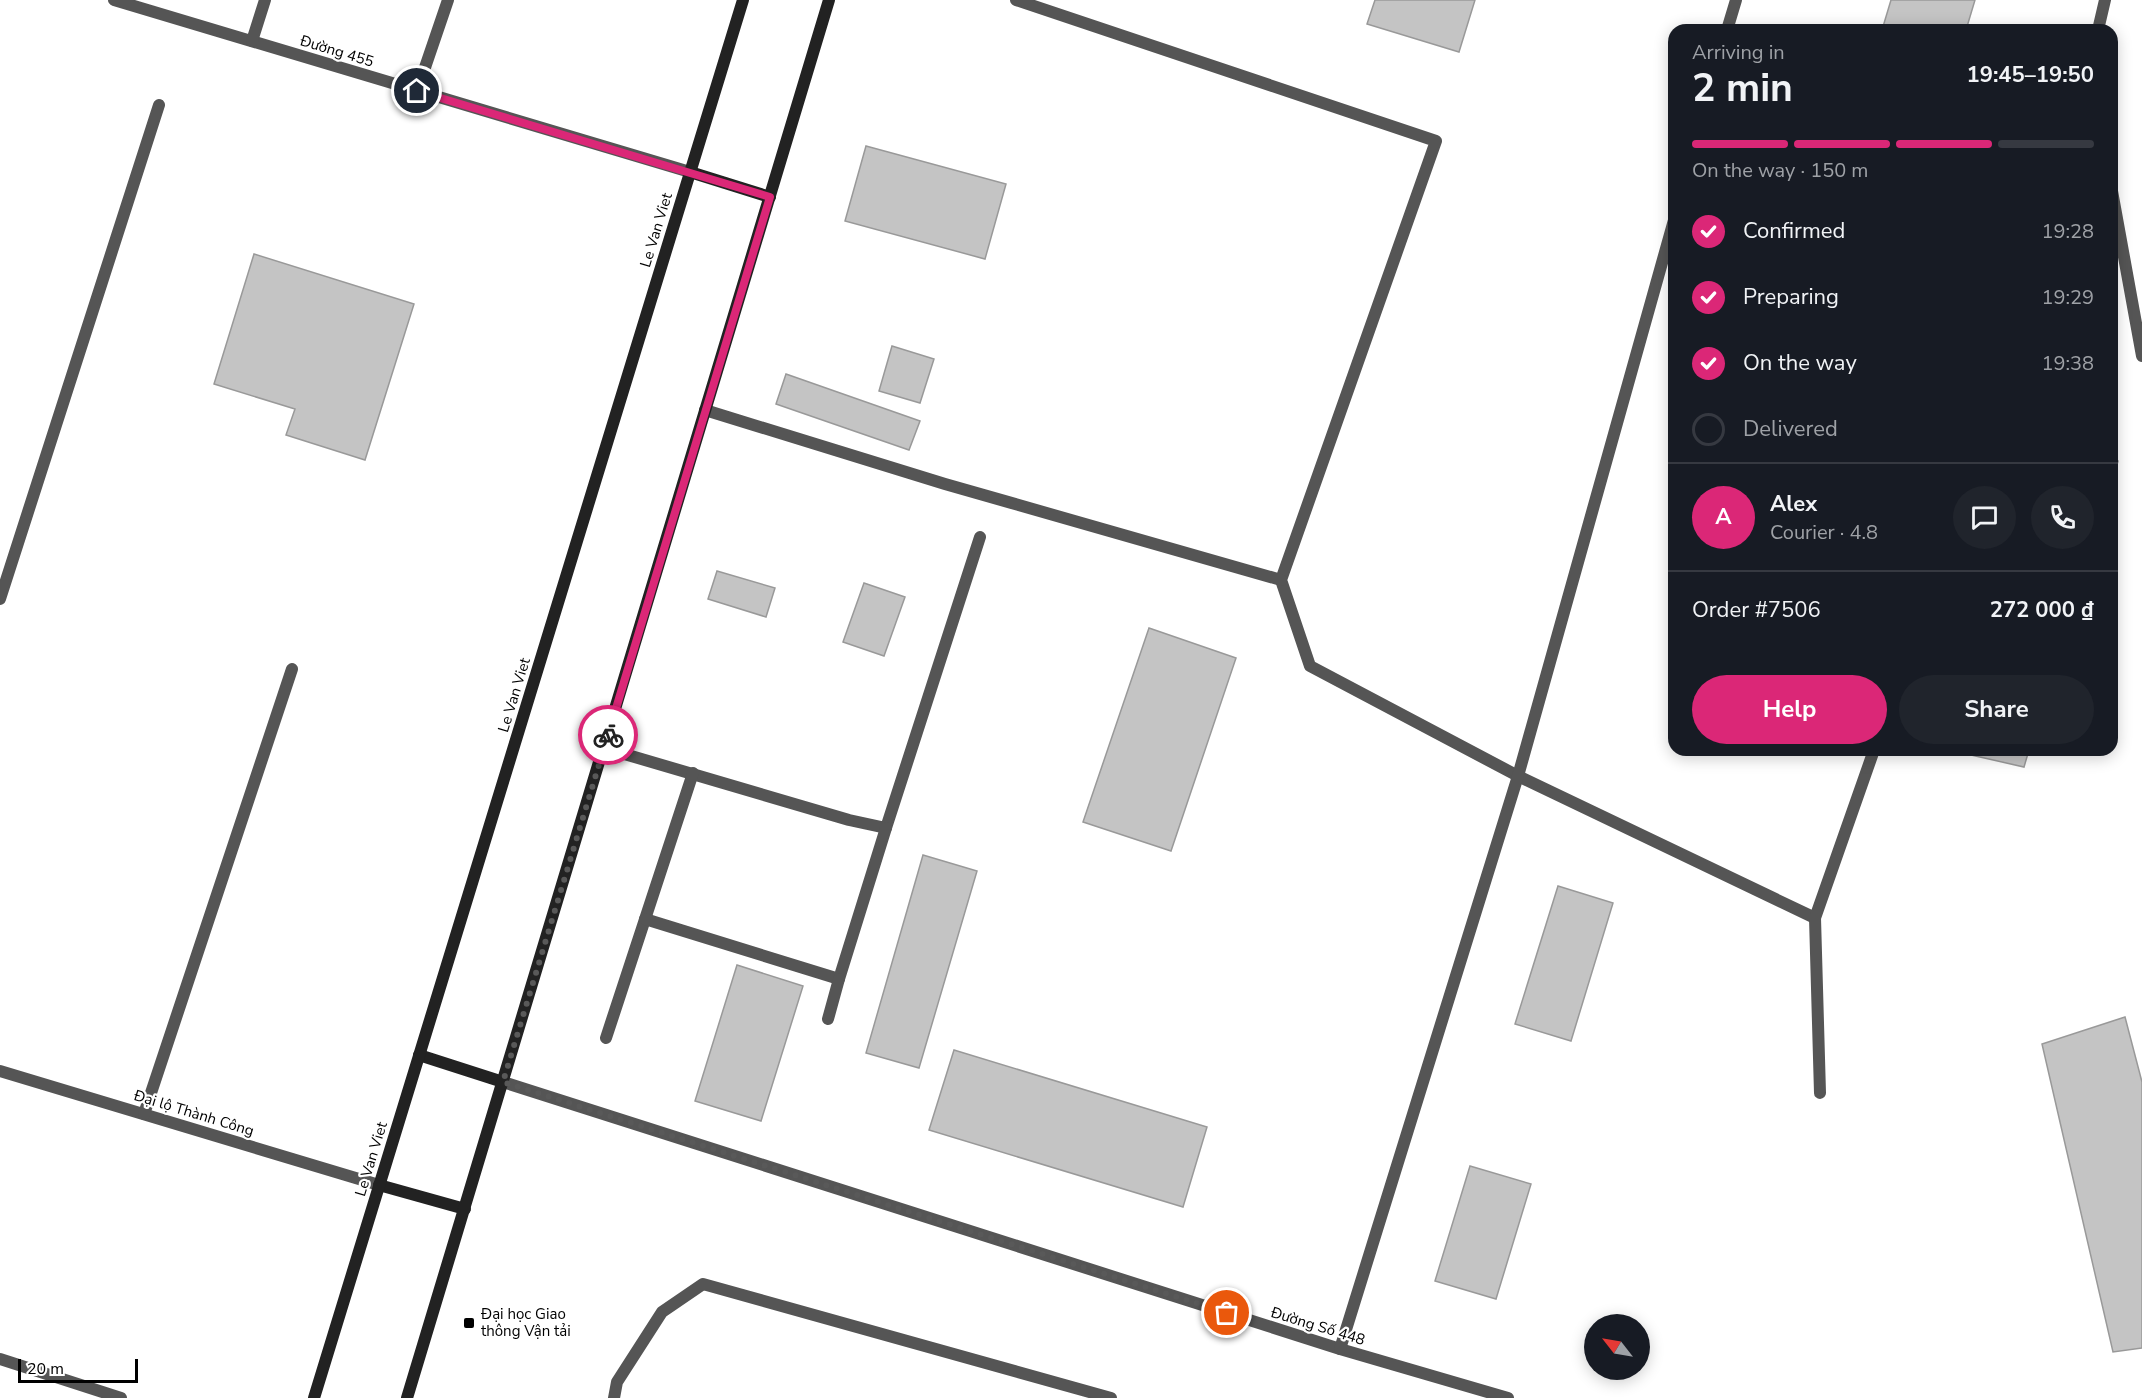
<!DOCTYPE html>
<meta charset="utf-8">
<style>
:root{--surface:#171b24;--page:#20242c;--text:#f1f3f6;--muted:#9ea1a6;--line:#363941;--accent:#db2777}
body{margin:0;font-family:"Nunito Sans",sans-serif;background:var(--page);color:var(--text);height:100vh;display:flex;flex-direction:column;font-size:22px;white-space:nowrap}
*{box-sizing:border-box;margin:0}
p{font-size:20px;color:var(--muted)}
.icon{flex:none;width:33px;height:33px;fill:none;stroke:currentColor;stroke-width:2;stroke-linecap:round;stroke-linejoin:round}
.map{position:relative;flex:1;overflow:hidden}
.sheet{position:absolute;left:1668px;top:24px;width:450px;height:732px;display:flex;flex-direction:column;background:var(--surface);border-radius:18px;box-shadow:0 3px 15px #0003}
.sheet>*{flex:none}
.needle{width:39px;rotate:301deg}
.tools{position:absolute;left:1584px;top:1314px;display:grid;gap:12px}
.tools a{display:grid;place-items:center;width:66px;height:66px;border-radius:50%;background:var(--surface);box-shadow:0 3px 15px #0003;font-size:30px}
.scale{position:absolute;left:18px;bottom:15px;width:120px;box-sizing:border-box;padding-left:6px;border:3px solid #000;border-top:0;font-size:16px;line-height:21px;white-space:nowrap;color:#000;-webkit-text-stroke:4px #fff;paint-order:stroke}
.pin{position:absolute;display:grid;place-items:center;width:51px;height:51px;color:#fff;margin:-26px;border:3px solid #fff;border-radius:50%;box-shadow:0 2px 6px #0007}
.courier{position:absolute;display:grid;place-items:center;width:60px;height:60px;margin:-30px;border:4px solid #db2777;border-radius:50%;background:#fff;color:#222;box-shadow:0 2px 8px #0007}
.head em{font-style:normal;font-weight:700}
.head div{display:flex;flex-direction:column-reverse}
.head{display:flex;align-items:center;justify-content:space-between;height:102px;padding:0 24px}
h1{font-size:39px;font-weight:700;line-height:45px}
.bar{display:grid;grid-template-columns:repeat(4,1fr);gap:9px 6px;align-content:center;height:72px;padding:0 24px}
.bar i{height:8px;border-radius:4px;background:var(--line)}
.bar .current{background:var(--accent)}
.bar p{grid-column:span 4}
.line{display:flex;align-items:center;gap:15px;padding:0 24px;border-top:2px solid var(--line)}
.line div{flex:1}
.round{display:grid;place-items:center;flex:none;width:63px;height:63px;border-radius:32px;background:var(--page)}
ol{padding:0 24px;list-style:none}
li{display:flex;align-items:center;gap:18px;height:66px}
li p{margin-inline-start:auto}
li .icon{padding:6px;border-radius:50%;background:var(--accent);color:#fff;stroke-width:4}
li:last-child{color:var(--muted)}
li i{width:33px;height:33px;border:3px solid var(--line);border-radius:50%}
.cta{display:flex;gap:12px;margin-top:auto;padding:12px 24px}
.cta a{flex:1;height:69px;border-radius:36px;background:var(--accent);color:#fff;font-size:24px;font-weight:700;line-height:69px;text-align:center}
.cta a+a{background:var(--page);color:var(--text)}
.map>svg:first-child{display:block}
.building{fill:#c4c4c4;stroke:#999;stroke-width:1.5}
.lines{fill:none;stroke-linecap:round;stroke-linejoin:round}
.service{stroke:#555;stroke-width:12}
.minor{stroke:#555;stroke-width:12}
.secondary{stroke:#222;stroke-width:12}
.done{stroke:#595959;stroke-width:6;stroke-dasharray:0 10.8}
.route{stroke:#db2777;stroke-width:8}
.poi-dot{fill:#000;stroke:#fff;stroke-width:2}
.labels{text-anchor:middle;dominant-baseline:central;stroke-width:4.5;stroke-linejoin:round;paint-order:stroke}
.street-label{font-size:15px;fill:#000;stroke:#fff}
.poi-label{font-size:15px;fill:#000;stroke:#fff;text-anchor:start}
</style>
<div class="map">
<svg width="2142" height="1398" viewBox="0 0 2142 1398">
<rect width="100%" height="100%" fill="#fff"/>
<g class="building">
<polygon points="1375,0 1475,0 1459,52 1367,24"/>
<polygon points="1891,0 1975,0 1966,30 1882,30"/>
<polygon points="866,146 1006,184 985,259 845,221"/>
<polygon points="254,254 414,304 365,460 286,435 295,409 214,384"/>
<polygon points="892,346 934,359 920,403 879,391"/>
<polygon points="786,374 920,421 909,450 776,404"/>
<polygon points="2112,460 2118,461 2112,481"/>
<polygon points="717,571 775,588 766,617 708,599"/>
<polygon points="864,583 905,597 884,656 843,642"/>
<polygon points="1149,628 1236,658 1171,851 1083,822"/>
<polygon points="1949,750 2029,750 2024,767"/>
<polygon points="923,855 977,871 919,1068 866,1053"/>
<polygon points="1558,886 1613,903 1571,1041 1515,1024"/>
<polygon points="737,965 803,986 761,1121 695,1101"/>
<polygon points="2125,1017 2142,1082 2142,1348 2113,1352 2042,1044"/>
<polygon points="954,1050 1207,1127 1183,1207 929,1130"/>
<polygon points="1470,1166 1531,1184 1496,1299 1435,1281"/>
</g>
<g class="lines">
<g class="service">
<polyline points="0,599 159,105"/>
<polyline points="604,748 849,820 886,828 980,537"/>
<polyline points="606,1038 693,773"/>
<polyline points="0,1071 379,1185"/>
<polyline points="144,1114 292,669"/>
</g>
<g class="minor">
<polyline points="114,0 690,172"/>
<polyline points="1016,0 1436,141 1281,580 1310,666 1518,776 1815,918"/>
<polyline points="1727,30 1736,0"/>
<polyline points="2098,30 2105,0"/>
<polyline points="252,41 265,0"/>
<polyline points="417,91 448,0"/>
<polyline points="2112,191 2142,356"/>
<polyline points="705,410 945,484 1281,580"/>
<polyline points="645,919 839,979 886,828"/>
<polyline points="828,1019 839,979"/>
<polyline points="503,1082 1340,1349 1508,1398"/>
<polyline points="1820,1093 1815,918 1874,750"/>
<polyline points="1340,1349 1518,776 1674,220"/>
<polyline points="0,1359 121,1398"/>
<polyline points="614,1398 617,1382 662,1312 703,1284 1111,1398"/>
</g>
<g class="secondary">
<polyline points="690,172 770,197"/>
<polyline points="419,1055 503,1082"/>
<polyline points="379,1185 465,1209"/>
<polyline points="314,1398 743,0"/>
<polyline points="407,1398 829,0"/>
</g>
</g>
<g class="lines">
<polyline class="done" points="608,735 503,1082 1227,1313"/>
<polyline class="route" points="417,91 770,197 608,735"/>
</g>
<rect class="poi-dot" x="463" y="1317" width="12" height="12" rx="3"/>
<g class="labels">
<g class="street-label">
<text transform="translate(337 51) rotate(17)">Đường 455</text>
<text transform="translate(656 230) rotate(-73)">Le Van Viet</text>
<text transform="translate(514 695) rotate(-73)">Le Van Viet</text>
<text transform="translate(194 1113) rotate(17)">Đại lộ Thành Công</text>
<text transform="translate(371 1159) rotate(-73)">Le Van Viet</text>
<text transform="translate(1318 1326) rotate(17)">Đường Số 448</text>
</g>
<g class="poi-label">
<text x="481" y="1314">Đại học Giao<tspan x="481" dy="17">thông Vận tải</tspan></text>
</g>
</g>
</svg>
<div class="tools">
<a><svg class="needle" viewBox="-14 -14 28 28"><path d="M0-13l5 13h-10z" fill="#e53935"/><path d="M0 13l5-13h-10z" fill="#9ea1a6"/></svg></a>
</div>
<div class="scale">20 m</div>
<div class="pin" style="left:1227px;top:1313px;background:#ea580c"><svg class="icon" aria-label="bag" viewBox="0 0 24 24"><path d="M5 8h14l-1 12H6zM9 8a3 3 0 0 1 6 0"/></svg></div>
<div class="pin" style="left:417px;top:91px;background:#1f2937"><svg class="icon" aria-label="home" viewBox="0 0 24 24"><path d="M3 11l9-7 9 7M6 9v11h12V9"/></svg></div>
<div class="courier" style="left:608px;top:735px"><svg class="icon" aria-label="bike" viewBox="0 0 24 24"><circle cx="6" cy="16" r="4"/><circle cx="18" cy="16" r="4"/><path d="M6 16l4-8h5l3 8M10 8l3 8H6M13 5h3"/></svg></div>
<section class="sheet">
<div class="head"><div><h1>2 min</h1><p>Arriving in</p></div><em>19:45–19:50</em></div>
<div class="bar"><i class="current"></i><i class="current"></i><i class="current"></i><i></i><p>On the way · 150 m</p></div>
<ol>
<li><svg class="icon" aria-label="check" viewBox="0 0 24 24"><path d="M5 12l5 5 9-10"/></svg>Confirmed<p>19:28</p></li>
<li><svg class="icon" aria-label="check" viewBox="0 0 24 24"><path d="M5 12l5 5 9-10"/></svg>Preparing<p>19:29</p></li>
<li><svg class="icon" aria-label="check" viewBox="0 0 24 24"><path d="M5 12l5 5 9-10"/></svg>On the way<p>19:38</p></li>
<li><i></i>Delivered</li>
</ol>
<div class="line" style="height:108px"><b class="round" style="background:var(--accent);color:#fff">A</b><div><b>Alex</b><p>Courier · 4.8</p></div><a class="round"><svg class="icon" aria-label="chat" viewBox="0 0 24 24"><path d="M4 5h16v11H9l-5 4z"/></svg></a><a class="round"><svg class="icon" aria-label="phone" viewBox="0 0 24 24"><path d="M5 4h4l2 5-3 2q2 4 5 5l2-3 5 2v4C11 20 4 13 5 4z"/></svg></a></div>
<div class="line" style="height:78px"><div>Order #7506</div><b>272 000 ₫</b></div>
<div class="cta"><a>Help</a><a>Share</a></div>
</section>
</div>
